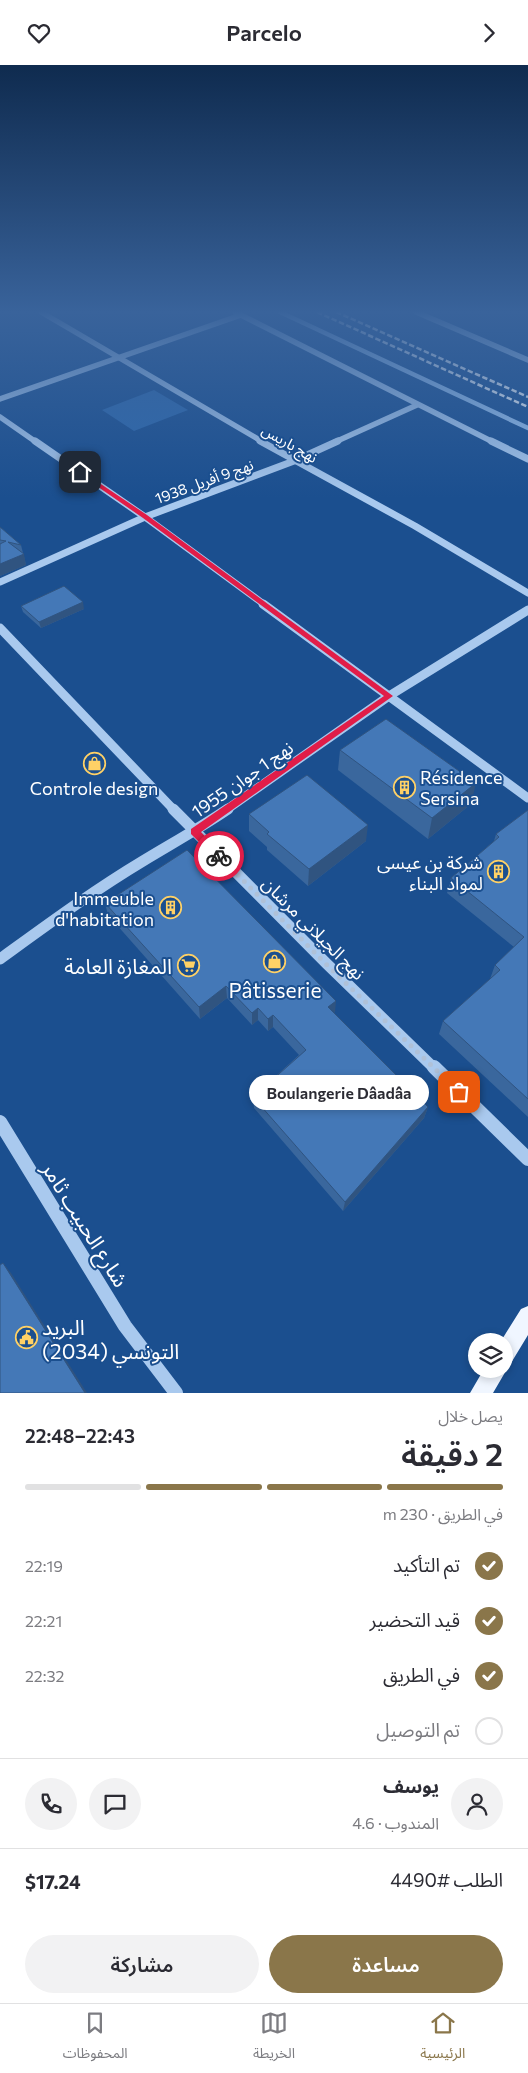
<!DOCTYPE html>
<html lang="ar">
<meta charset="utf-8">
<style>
:root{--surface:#fff;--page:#f2f2f3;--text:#2b2b33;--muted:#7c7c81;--line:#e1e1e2;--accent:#8a764a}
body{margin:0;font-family:Commissioner,"Noto Sans Arabic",sans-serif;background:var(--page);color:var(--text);direction:rtl;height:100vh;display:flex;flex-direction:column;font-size:19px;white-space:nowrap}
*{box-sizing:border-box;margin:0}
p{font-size:16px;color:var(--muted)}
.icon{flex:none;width:28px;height:28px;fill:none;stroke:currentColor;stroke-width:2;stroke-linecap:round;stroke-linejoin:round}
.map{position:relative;height:1328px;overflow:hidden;direction:ltr}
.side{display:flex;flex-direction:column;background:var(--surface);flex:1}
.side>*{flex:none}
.tools{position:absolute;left:468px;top:1268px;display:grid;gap:10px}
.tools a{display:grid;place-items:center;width:45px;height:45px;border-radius:50%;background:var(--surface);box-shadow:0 2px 8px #0003;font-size:25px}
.pin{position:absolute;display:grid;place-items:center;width:42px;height:42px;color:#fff;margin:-21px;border-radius:10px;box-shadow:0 2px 8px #0006}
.courier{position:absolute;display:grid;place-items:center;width:50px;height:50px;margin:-25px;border:4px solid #e11d48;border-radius:50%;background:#fff;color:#222;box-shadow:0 1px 6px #0007}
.bubble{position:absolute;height:35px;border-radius:18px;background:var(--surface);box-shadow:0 2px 8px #0003;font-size:16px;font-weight:600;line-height:35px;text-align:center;direction:rtl}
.summary em{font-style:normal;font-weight:600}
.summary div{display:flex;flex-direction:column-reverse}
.summary{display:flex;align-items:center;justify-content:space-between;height:85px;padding:0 25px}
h1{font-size:32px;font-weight:600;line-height:38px}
.bar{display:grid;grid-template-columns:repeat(4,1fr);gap:8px 5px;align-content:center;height:60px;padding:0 25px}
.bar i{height:6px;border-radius:4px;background:var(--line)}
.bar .on{background:var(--accent)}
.bar p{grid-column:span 4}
.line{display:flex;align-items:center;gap:12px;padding:0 25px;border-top:1px solid var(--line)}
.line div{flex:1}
.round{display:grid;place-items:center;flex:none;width:52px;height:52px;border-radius:26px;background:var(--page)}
ol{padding:0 25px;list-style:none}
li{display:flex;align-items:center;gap:15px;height:55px}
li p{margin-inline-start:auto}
li .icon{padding:5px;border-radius:50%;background:var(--accent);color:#fff;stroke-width:4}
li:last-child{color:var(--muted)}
li i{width:28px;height:28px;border:2px solid var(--line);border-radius:50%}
.button{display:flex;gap:10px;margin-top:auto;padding:10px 25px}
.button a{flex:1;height:58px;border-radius:30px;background:var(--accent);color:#fff;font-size:20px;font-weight:600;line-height:58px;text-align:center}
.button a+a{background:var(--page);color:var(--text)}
header{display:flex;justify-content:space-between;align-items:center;height:65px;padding:0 25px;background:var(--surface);font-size:22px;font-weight:600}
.menu{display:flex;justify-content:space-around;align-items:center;height:70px;border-top:1px solid var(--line);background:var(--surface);font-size:14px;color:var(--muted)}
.menu a{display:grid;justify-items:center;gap:2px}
.menu .on{color:var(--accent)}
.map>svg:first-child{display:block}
.green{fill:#2e69ad}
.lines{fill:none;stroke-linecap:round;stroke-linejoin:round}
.stream{stroke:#9cc4f0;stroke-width:4.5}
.minor-far4{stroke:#a9c9ee;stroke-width:5.5}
.minor-far3{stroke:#a9c9ee;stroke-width:7}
.minor-far2{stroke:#a9c9ee;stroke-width:9}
.minor-far1{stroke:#a9c9ee;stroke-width:11}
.minor{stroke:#a9c9ee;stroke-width:14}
.major{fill:#f0f6ff;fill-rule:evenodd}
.rail{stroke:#fff;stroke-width:2.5;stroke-dasharray:5.5 2.5;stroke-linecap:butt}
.wall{fill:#3a679d}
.shaded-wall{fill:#305480}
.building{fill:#4478b7;stroke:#305480}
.route{fill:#e11d48}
.done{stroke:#afc1d8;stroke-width:5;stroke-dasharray:0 9}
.labels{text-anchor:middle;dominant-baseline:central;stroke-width:4;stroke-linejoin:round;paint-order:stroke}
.far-street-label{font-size:15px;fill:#fff;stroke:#1b4f8f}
.poi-label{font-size:18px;fill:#fff;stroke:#1b4f8f;text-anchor:end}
.street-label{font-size:18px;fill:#fff;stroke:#1b4f8f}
.near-poi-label{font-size:21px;fill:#fff;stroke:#1b4f8f;text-anchor:end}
.near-street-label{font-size:21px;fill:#fff;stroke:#1b4f8f}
</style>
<header><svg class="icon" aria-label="forward" viewBox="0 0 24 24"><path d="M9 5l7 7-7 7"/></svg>Parcelo<svg class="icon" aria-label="heart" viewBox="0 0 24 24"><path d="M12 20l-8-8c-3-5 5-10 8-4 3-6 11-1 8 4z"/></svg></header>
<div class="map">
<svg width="528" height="1328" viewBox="0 0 528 1328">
<rect width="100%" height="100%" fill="#1b4f8f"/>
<polygon class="green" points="154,325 188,345 134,366 102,345"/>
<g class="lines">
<polyline class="stream" points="280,247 528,363"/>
<g class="minor-far4">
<polyline points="41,247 263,377"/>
<polyline points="235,247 493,377"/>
<polyline points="416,247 528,295"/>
<polyline points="0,334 241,250"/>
<polyline points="0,352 36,377"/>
<polyline points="335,377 417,340"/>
</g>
<g class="minor-far3">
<polyline points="35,376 145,452 265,540"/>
<polyline points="260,376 415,461 528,528"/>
<polyline points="491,376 528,394"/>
<polyline points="0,517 145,452 294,396 338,376"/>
</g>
<g class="minor-far2">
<polyline points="263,539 528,733"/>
<polyline points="0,563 174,745"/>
<polyline points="226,745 389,631 528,545"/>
</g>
<g class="minor-far1">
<polyline points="173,744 327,899 435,1004"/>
<path d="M0,894C47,860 93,826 143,796C171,779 200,763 228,744"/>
</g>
<g class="minor">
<polyline points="434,1002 528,1094"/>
<polyline points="0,1057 125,1261 176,1328"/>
</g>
<polygon class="major" points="528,1241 528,1270 511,1298 505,1301 507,1304 493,1328 470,1328 484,1304 504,1304 504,1276 501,1276 521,1244"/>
<g class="rail">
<polyline points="317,247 528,342"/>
<polyline points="336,247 528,332"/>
</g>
</g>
<g class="wall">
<polygon points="0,462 21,480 26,500 0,511"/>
<polygon points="21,541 84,544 41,563 23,547"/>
<polygon points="340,685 471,739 428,774 338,705"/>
<polygon points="528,745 528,1052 439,969 443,956 490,914 495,900 514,882 447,828 451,813 494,776 496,769"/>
<polygon points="249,749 366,776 308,821 267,785 267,782 249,766"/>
<polygon points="105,838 334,948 428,1042 424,1053 343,1146 254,1043 253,1032 299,990 273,962 268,966 258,955 252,960 227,933 200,954 108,850"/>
</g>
<g class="shaded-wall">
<polygon points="24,489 26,500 0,511 0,499"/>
<polygon points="83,537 84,544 41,563 39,557"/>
<polygon points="476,718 471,739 428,774 432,753"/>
<polygon points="368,760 366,776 308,821 309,804"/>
<polygon points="226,921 227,933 200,954 199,942"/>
<polygon points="336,936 335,948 328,942"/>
<polygon points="258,943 258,955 252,960 252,948"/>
<polygon points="273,950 273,962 268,966 268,954"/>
<polygon points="428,1042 424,1053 343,1146 345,1137"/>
<polygon points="3,1198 11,1208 87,1328 85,1328"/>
</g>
<g class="building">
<polygon points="0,462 21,480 8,477 24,489 0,499 0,479 6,476 0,475"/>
<polygon points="64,521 83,537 39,557 21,541"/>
<polygon points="386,654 476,718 432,753 340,685"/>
<polygon points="307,710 368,760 309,804 267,769 269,767 249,749"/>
<polygon points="528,745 528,1034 443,956 500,905 495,900 524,872 451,813 499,772 496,769"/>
<polygon points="187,785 336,936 328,942 428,1042 345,1137 253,1032 306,985 273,950 268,954 258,943 252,948 226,921 199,942 105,838"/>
<polygon points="3,1198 85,1328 0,1328 0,1200"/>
</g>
<linearGradient id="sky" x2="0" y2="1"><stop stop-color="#0f2b4f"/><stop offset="0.57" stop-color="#39639b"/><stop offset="1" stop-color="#39639b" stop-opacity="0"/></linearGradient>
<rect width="528" height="433" fill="url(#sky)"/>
<polygon class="route" points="80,405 147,450 393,631 201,767 222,789 222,794 216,794 191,769 191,764 384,631 143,453 78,408"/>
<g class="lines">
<polyline class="done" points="219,791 326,899 459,1027"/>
</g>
<defs>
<symbol id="shop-ring" viewBox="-11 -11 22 22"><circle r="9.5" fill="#1b4f8f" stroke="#ffd166" stroke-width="1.5"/><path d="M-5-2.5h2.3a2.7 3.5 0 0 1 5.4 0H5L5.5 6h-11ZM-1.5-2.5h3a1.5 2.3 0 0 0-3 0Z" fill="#ffd166"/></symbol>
<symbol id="building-ring" viewBox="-11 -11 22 22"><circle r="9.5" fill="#1b4f8f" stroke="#ffd166" stroke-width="1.5"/><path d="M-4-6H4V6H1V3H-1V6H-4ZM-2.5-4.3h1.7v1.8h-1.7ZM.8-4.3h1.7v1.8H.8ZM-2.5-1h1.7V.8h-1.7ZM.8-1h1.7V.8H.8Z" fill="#ffd166"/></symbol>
<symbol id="supermarket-ring" viewBox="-11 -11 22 22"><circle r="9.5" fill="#1b4f8f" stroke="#ffd166" stroke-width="1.5"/><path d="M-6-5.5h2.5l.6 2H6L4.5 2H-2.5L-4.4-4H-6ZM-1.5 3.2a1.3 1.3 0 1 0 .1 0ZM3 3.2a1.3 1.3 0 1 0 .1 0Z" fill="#ffd166"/></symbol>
<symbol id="civic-ring" viewBox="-11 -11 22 22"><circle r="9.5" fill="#1b4f8f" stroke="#ffd166" stroke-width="1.5"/><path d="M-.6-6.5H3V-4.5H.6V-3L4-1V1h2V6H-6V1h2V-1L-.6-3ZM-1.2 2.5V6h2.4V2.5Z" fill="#ffd166"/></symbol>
</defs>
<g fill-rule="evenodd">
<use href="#shop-ring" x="82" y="686" width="25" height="25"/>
<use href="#building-ring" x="392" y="710" width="25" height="25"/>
<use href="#building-ring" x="486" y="794" width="25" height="25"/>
<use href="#building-ring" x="158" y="830" width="25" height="25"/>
<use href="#shop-ring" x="262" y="884" width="25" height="25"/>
<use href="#supermarket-ring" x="176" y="888" width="25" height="25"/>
<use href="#civic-ring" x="14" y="1260" width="25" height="25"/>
</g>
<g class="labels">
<g class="far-street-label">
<text transform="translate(290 378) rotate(30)">نهج باريس</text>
<text transform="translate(204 416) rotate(-20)">نهج 9 أفريل 1938</text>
</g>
<g class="poi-label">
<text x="420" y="712" text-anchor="start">Résidence<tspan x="420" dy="21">Sersina</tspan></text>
<text x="94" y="723" text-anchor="middle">Controle design</text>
<text x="483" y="797">شركة بن عيسى<tspan x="483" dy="21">لمواد البناء</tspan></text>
<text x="154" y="833">Immeuble<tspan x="154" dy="21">d'habitation</tspan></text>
</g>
<g class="street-label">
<text transform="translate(242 714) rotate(-35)">نهج 1 جوان 1955</text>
<text transform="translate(314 863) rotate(45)">نهج الجيلاني مرشان</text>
</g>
<g class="near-poi-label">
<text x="172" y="900">المغازة العامة</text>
<text x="275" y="924" text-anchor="middle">Pâtisserie</text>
<text x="42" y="1261" text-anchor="start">البريد<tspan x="42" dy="24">التونسي (2034)</tspan></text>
</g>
<g class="near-street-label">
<text transform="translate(86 1159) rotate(58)">شارع الحبيب ثامر</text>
</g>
</g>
</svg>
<div class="tools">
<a><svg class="icon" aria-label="layers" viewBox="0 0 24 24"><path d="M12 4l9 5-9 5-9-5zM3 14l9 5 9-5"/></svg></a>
</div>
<div class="pin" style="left:459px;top:1027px;background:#ea580c"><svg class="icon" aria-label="bag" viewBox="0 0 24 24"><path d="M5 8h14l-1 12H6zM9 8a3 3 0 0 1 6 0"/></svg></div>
<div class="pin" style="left:80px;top:407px;background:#1f2937"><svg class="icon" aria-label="home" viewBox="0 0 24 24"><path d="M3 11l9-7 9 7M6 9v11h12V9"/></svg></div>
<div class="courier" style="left:219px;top:791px"><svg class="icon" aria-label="bike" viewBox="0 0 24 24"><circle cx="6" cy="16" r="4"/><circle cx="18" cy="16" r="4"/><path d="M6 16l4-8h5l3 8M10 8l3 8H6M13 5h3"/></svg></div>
<div class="bubble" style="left:249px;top:1010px;width:180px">Boulangerie Dâadâa</div>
</div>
<section class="side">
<div class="summary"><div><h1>2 دقيقة</h1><p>يصل خلال</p></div><em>22:43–22:48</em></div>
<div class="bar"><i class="on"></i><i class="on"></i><i class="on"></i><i></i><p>في الطريق · 230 m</p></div>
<ol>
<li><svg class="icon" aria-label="check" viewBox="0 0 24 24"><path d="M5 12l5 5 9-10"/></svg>تم التأكيد<p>22:19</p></li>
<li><svg class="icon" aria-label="check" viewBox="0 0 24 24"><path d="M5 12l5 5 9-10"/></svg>قيد التحضير<p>22:21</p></li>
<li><svg class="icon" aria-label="check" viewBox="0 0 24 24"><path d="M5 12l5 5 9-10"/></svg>في الطريق<p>22:32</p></li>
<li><i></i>تم التوصيل</li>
</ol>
<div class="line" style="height:90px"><a class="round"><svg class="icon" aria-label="person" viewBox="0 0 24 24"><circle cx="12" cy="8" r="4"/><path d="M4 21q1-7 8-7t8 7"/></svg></a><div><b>يوسف</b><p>المندوب · 4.6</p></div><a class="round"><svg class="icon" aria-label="chat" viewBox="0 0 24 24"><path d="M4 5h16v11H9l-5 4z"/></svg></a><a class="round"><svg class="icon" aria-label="phone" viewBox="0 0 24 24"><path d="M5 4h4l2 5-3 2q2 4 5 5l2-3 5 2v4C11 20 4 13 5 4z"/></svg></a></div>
<div class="line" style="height:65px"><div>الطلب #4490</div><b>$17.24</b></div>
<div class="button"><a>مساعدة</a><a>مشاركة</a></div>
</section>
<nav class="menu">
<a class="on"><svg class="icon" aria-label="home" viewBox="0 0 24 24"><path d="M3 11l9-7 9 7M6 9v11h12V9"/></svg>الرئيسية</a>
<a><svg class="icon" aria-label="map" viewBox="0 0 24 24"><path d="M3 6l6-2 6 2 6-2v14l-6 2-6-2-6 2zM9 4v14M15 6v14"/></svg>الخريطة</a>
<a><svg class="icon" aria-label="saved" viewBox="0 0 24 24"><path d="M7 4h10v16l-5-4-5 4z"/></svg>المحفوظات</a>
</nav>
